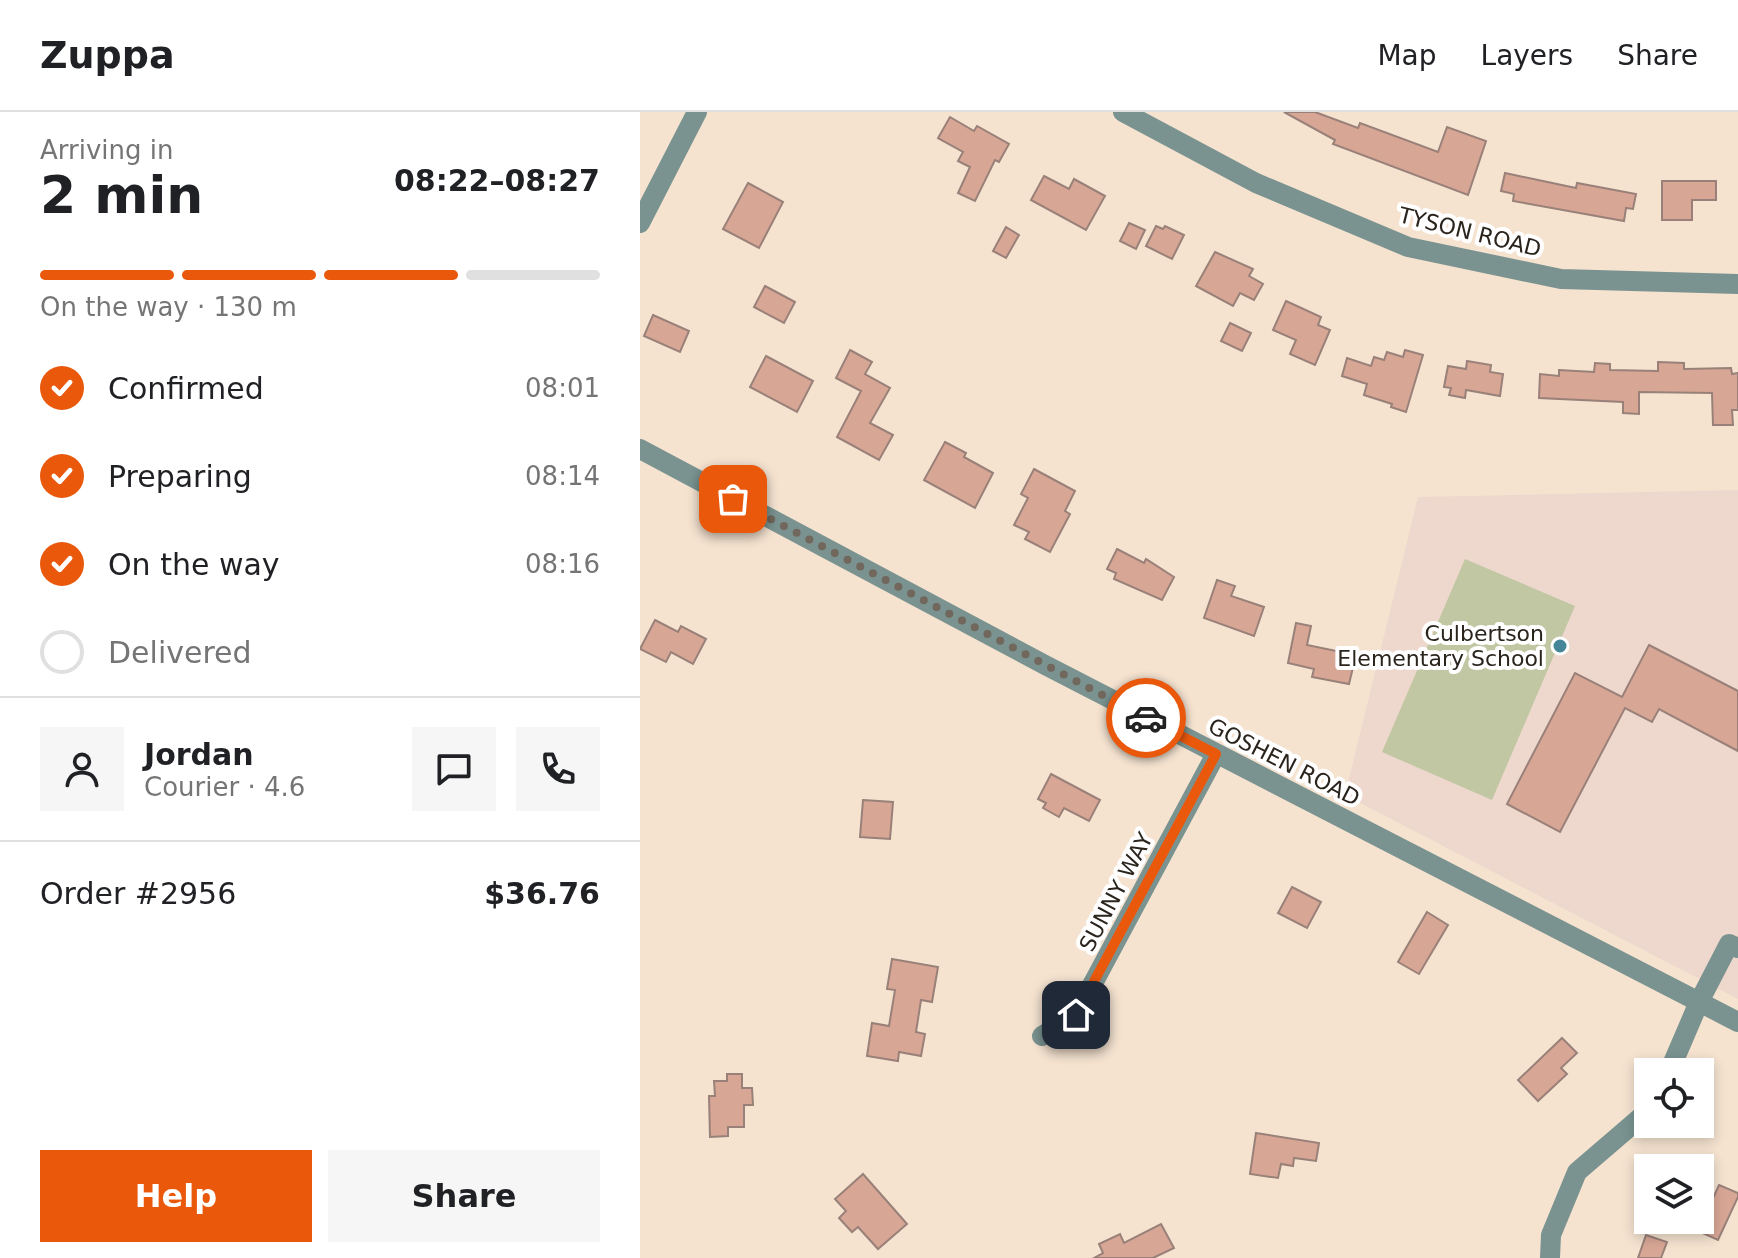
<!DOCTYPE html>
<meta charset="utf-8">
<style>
:root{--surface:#fff;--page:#f6f6f6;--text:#202124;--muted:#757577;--line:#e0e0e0;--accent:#ea580c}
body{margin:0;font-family:"DejaVu Sans",sans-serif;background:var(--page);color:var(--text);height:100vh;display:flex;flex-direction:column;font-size:30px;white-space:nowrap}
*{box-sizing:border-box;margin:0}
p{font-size:26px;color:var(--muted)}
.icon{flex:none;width:44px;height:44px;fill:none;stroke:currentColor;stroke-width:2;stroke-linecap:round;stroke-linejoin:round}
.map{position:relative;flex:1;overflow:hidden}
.panel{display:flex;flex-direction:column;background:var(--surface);width:640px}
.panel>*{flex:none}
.fabs{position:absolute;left:994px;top:946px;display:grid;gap:16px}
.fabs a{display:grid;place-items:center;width:80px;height:80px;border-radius:0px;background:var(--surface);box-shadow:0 4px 12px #0003;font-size:40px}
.pin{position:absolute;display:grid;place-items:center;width:68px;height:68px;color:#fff;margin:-34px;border-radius:16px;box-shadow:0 4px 12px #0006}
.courier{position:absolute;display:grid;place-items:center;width:80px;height:80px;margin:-40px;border:6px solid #ea580c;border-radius:50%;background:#fff;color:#222;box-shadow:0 2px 10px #0007}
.summary em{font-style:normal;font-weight:700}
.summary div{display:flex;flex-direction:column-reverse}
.summary{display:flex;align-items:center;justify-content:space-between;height:136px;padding:0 40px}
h1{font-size:52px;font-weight:700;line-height:60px}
.bar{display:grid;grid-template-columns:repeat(4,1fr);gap:12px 8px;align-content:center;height:96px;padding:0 40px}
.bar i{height:10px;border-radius:6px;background:var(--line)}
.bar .active{background:var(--accent)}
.bar p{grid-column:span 4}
.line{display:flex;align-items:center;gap:20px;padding:0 40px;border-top:2px solid var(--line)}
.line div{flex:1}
.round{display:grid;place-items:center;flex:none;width:84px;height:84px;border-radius:0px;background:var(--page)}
ol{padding:0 40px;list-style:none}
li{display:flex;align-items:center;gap:24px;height:88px}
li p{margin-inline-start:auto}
li .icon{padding:8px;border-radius:50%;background:var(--accent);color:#fff;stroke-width:4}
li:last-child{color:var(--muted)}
li i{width:44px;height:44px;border:4px solid var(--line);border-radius:50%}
.action{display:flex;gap:16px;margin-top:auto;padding:16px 40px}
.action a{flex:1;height:92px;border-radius:0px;background:var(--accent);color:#fff;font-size:32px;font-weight:700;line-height:92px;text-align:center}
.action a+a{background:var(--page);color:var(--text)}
header{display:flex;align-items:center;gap:48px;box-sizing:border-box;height:112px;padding:0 40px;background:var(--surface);border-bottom:2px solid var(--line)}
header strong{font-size:38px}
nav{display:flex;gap:44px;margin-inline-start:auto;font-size:28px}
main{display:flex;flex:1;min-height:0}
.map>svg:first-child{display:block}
.education{fill:#eed7cc}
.green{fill:#c1c7a3}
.building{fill:#d8a695;stroke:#998179;stroke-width:2}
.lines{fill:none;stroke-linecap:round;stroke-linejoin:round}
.minor{stroke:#7a9390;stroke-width:20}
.done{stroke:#71675c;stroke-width:8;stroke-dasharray:0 14.4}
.route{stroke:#ea580c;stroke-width:10}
.poi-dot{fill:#458698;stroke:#fff;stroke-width:3}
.labels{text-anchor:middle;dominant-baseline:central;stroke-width:8;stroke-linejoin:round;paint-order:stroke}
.street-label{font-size:22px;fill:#2a241d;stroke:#fff}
.poi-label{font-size:22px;fill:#2a241d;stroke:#fff;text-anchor:end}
</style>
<header>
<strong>Zuppa</strong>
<nav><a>Map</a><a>Layers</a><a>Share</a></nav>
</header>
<main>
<section class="panel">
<div class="summary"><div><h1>2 min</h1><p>Arriving in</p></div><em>08:22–08:27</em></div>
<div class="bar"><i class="active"></i><i class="active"></i><i class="active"></i><i></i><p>On the way · 130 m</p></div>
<ol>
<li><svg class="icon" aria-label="check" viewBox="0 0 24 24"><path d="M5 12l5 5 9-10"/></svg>Confirmed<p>08:01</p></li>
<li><svg class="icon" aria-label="check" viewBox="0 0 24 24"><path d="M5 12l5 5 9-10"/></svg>Preparing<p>08:14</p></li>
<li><svg class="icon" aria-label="check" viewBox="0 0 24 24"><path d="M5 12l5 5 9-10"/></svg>On the way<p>08:16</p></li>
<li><i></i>Delivered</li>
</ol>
<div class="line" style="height:144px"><a class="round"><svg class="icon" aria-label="person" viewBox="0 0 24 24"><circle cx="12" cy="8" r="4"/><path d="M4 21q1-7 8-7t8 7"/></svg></a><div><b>Jordan</b><p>Courier · 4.6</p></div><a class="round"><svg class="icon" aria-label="chat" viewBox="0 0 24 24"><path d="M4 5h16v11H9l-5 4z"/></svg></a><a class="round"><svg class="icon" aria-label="phone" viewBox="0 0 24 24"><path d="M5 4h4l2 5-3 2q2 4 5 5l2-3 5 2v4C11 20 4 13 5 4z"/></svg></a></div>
<div class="line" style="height:104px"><div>Order #2956</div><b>$36.76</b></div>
<div class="action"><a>Help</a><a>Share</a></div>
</section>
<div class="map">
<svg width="1098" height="1146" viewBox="0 0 1098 1146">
<rect width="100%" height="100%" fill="#f5e3d0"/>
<polygon class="education" points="1098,378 1098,887 705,683 778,385"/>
<polygon class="green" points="825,447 935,494 852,688 742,640"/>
<g class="building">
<polygon points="644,0 675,0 718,16 720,11 798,40 807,15 846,29 828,83 693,32 695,28"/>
<polygon points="310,5 334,19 337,14 369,32 359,50 355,48 335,89 318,81 330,55 318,49 323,40 298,26"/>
<polygon points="865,61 936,76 937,71 996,82 993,97 986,96 984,109 873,89 874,82 861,79"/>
<polygon points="404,64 429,77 434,67 465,84 446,118 391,88"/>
<polygon points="1022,69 1076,69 1076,88 1052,88 1052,108 1022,108"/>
<polygon points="108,71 143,90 119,136 83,117"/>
<polygon points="489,111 505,118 496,137 480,129"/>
<polygon points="516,114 523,117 525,114 544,123 532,147 506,134"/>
<polygon points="366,115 379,123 366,146 353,139"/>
<polygon points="575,140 613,157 609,164 623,172 614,188 600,181 593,194 556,174"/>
<polygon points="125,174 155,190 144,211 114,195"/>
<polygon points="646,189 681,205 678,213 690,218 675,253 650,242 656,228 633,218"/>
<polygon points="13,203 49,219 40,240 4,224"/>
<polygon points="590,211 611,221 602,239 581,229"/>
<polygon points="210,238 232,250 225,262 250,276 230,311 253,323 239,348 197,325 221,279 196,266"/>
<polygon points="765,238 783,243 766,300 751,295 752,292 724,283 727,272 702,264 707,246 731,254 734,245 744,248 747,240 763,245"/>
<polygon points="126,244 173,269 157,300 110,275"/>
<polygon points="827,249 851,253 850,260 863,262 860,284 826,278 825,286 809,283 811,276 804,275 808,254 826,257"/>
<polygon points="1018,250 1044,251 1044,257 1091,256 1092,262 1098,261 1098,298 1092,298 1093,313 1073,313 1072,281 999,280 999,302 983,301 983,290 899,286 900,262 919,264 919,258 954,260 955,251 970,252 970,258 1018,259"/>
<polygon points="305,330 326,341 324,345 353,361 335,396 284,368"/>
<polygon points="394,357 435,379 425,399 430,402 410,440 385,427 389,420 374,413 388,386 381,382"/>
<polygon points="477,437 504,451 506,447 534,465 522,488 474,467 476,461 467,457"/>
<polygon points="577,468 595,474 591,484 624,495 614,524 564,506"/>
<polygon points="15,508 38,520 41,514 66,527 53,552 31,540 26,550 0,537"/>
<polygon points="656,511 671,514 667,533 716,543 709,572 672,565 674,557 648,551"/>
<polygon points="1009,533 1098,579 1098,639 1019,597 1012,610 985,596 920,720 867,692 935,561 982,585"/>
<polygon points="411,662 460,688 449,709 424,696 419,705 403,696 406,691 398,687"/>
<polygon points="223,688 253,690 250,727 220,725"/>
<polygon points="652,775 681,790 667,816 638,801"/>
<polygon points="787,800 808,813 779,862 758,850"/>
<polygon points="252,847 298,855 292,890 281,888 276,920 285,922 281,944 259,940 258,949 227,944 232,911 249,914 255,878 247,877"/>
<polygon points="922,926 937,941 921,956 927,962 898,989 878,968"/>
<polygon points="87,962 102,962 102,976 112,976 113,993 104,993 104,1015 88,1015 88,1024 70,1025 69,984 75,984 74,969 87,969"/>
<polygon points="616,1021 679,1031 676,1049 654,1046 653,1054 641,1052 638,1066 610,1062"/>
<polygon points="223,1062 267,1112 238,1137 218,1115 212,1120 199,1106 206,1099 195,1087"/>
<polygon points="1079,1073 1098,1081 1098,1085 1078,1128 1058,1119"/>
<polygon points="521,1112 534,1136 513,1146 454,1146 463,1141 459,1132 480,1122 484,1131"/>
<polygon points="1006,1123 1027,1130 1021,1146 998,1146"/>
</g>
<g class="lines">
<g class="minor">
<polyline points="483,0 616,71 768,135 921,167 1098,172"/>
<polyline points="0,111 57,0"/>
<polyline points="0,337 407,554 1098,910"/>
<polyline points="402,924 436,903 576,642"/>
<polyline points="1029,960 1059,890 1089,832 1098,836"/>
<polyline points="910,1146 911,1123 937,1060 1008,999"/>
</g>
</g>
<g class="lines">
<polyline class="done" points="93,387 506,606"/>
<polyline class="route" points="436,903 576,642 506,606"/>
</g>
<circle class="poi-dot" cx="920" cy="534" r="8"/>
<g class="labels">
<g class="street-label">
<text transform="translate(830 120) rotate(14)">TYSON ROAD</text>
<text transform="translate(644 650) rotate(27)">GOSHEN ROAD</text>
<text transform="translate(476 780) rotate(-62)">SUNNY WAY</text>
</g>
<g class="poi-label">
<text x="904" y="521">Culbertson<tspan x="904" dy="25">Elementary School</tspan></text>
</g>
</g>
</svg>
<div class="fabs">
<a><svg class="icon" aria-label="locate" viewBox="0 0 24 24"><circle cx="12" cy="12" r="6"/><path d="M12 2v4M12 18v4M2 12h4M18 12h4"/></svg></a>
<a><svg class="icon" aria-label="layers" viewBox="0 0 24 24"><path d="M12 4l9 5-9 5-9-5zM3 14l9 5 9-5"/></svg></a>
</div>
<div class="pin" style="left:93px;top:387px;background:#ea580c"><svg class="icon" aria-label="bag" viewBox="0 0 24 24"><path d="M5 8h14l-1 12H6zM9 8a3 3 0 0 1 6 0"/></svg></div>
<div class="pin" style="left:436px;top:903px;background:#1f2937"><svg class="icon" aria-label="home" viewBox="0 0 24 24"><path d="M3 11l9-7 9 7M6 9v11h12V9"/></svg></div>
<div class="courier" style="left:506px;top:606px"><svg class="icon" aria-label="car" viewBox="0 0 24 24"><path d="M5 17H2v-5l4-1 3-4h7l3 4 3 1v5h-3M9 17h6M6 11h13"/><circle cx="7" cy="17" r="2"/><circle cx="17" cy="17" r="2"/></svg></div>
</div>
</main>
